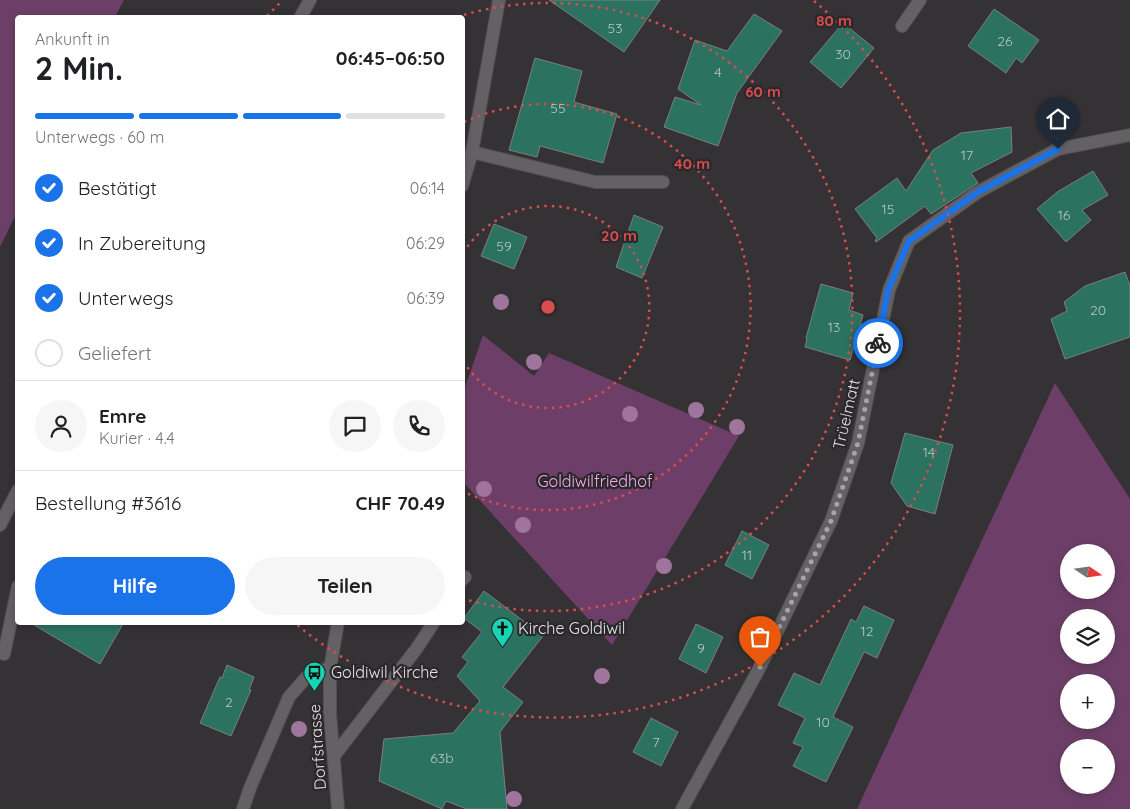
<!DOCTYPE html>
<html lang="de">
<meta charset="utf-8">
<style>
:root{--surface:#fff;--page:#f6f6f6;--text:#202124;--muted:#757577;--line:#e0e0e0;--accent:#1a73e8}
body{margin:0;font-family:Quicksand,sans-serif;background:var(--page);color:var(--text);height:100vh;display:flex;flex-direction:column;font-size:19px;white-space:nowrap}
*{box-sizing:border-box;margin:0}
p{font-size:16px;color:var(--muted)}
.icon{flex:none;width:28px;height:28px;fill:none;stroke:currentColor;stroke-width:2;stroke-linecap:round;stroke-linejoin:round}
.map{position:relative;flex:1;overflow:hidden}
.details{position:absolute;left:15px;top:15px;width:450px;height:610px;display:flex;flex-direction:column;background:var(--surface);border-radius:5px;box-shadow:0 2px 8px #0003}
.details>*{flex:none}
.needle{width:32px;rotate:103deg}
.controls{position:absolute;left:1060px;top:544px;display:grid;gap:10px}
.controls a{display:grid;place-items:center;width:55px;height:55px;border-radius:50%;background:var(--surface);box-shadow:0 2px 8px #0003;font-size:25px}
.pin{position:absolute;display:grid;place-items:center;width:42px;height:42px;color:#fff;margin:-51px -21px;border-radius:50% 50% 50% 0;rotate:-45deg;box-shadow:0 0 5px #0007}
.pin .icon{rotate:45deg}
.courier{position:absolute;display:grid;place-items:center;width:50px;height:50px;margin:-25px;border:4px solid #1a73e8;border-radius:50%;background:#fff;color:#222;box-shadow:0 1px 6px #0007}
.headline em{font-style:normal;font-weight:800}
.headline div{display:flex;flex-direction:column-reverse}
.headline{display:flex;align-items:center;justify-content:space-between;height:85px;padding:0 20px}
h1{font-size:32px;font-weight:800;line-height:38px}
.bar{display:grid;grid-template-columns:repeat(4,1fr);gap:8px 5px;align-content:center;height:60px;padding:0 20px}
.bar i{height:6px;border-radius:4px;background:var(--line)}
.bar .current{background:var(--accent)}
.bar p{grid-column:span 4}
.line{display:flex;align-items:center;gap:12px;padding:0 20px;border-top:1px solid var(--line)}
.line div{flex:1}
.round{display:grid;place-items:center;flex:none;width:52px;height:52px;border-radius:26px;background:var(--page)}
ol{padding:0 20px;list-style:none}
li{display:flex;align-items:center;gap:15px;height:55px}
li p{margin-inline-start:auto}
li .icon{padding:5px;border-radius:50%;background:var(--accent);color:#fff;stroke-width:4}
li:last-child{color:var(--muted)}
li i{width:28px;height:28px;border:2px solid var(--line);border-radius:50%}
.cta{display:flex;gap:10px;margin-top:auto;padding:10px 20px}
.cta a{flex:1;height:58px;border-radius:30px;background:var(--accent);color:#fff;font-size:20px;font-weight:800;line-height:58px;text-align:center}
.cta a+a{background:var(--page);color:var(--text)}
.map>svg:first-child{display:block}
.green{fill:#6d3f68;fill-rule:evenodd}
.building{fill:#2c7261;stroke:#7c7f7e}
.lines{fill:none;stroke-linecap:round;stroke-linejoin:round}
.service-casing{stroke:#504e50;stroke-width:14}
.minor-casing{stroke:#504e50;stroke-width:14}
.tertiary-casing{stroke:#504e50;stroke-width:14}
.service{stroke:#636163;stroke-width:12}
.minor{stroke:#636163;stroke-width:12}
.tertiary{stroke:#636163;stroke-width:12}
.tree{fill:#a0759b}
.done{stroke:#a6a5a6;stroke-width:5;stroke-dasharray:0 9}
.route{stroke:#1a73e8;stroke-width:6}
.ring{fill:none;stroke:#d94d4e;stroke-width:2.5;stroke-dasharray:2.5 5}
.labels{text-anchor:middle;dominant-baseline:central;stroke-width:4.5;stroke-linejoin:round;paint-order:stroke}
.number-label{font-size:14px;fill:#b6c7c3}
.street-label{font-size:16px;fill:#e4e3e4;stroke:#2a282a}
.park-label{font-size:16px;fill:#f8acef;stroke:#2a282a}
.poi-label{font-size:16px;fill:#e4e3e4;stroke:#2a282a;text-anchor:start}
.centre{fill:#d94d4e;stroke:#2a282a;stroke-width:2.5}
.ring-label{font-size:15px;text-anchor:middle;font-weight:bold;fill:#d94d4e;stroke:#2a282a;stroke-width:4.5;stroke-linejoin:round;paint-order:stroke}
</style>
<div class="map">
<svg width="1130" height="809" viewBox="0 0 1130 809">
<rect width="100%" height="100%" fill="#343234"/>
<g class="green">
<polygon points="0,0 124,0 115,17 18,18 17,212 0,247"/>
<polygon points="483,335 534,376 549,353 739,436 612,645 463,482 463,393"/>
<path d="M1055,383L1130,499V809H857ZM1069,552H1106V590H1069ZM1069,618H1106V655H1069ZM1069,682H1106V720H1069ZM1069,748H1106V785H1069Z"/>
</g>
<g class="building">
<polygon points="549,0 660,0 624,52"/>
<polygon points="994,9 1039,40 1022,63 1016,58 1006,73 968,46"/>
<polygon points="754,14 782,31 737,93 718,146 664,127 675,97 701,105 678,89 695,40 727,51"/>
<polygon points="843,23 874,48 841,88 810,62"/>
<polygon points="535,58 582,71 574,102 617,114 603,163 540,146 537,157 509,150"/>
<polygon points="1011,127 1012,152 971,173 978,183 931,214 925,206 876,242 875,241 877,238 855,209 897,178 906,191 933,150 961,133"/>
<polygon points="1093,171 1108,195 1082,210 1091,220 1066,242 1037,209 1057,192"/>
<polygon points="634,215 663,227 642,278 616,267"/>
<polygon points="494,224 527,237 514,269 481,256"/>
<polygon points="1125,272 1130,286 1130,337 1065,359 1051,319 1067,311 1064,302 1085,286"/>
<polygon points="821,284 853,293 849,310 863,315 850,360 805,347 807,339 806,338"/>
<polygon points="905,433 953,445 935,514 907,506 891,483"/>
<polygon points="742,531 769,545 752,579 725,565"/>
<polygon points="484,591 543,636 503,687 523,702 500,732 507,809 467,809 446,801 442,809 379,781 384,739 453,733 480,701 457,676 468,662 462,657 482,632 464,618"/>
<polygon points="864,606 894,620 877,658 864,652 833,717 853,727 826,782 793,766 803,747 793,743 805,718 778,705 794,673 820,685 851,619 856,622"/>
<polygon points="29,622 124,622 100,664"/>
<polygon points="696,624 723,637 706,673 679,659"/>
<polygon points="227,665 254,677 249,690 251,690 231,736 200,723 220,677 222,678"/>
<polygon points="651,718 678,732 661,766 633,752"/>
</g>
<g class="lines">
<defs>
<g id="service">
<polyline points="300,18 310,0"/>
<polyline points="472,152 595,182 663,182"/>
<polyline points="0,525 18,490"/>
<polyline points="462,580 465,577"/>
<polyline points="4,654 18,586"/>
<polyline points="334,756 417,648 434,622"/>
<polyline points="243,809 250,788 289,697 311,672 330,669"/>
</g>
<g id="minor">
<polyline points="902,26 920,0"/>
<polyline points="682,809 760,667 831,521 858,443 889,290 909,241 978,192 1058,149 1130,135"/>
</g>
<g id="tertiary">
<polyline points="462,186 472,152 499,0"/>
<polyline points="338,622 330,669 330,714 338,809"/>
</g>
</defs>
<use href="#service" class="service-casing"/>
<use href="#minor" class="minor-casing"/>
<use href="#tertiary" class="tertiary-casing"/>
<use href="#service" class="service"/>
<use href="#minor" class="minor"/>
<use href="#tertiary" class="tertiary"/>
</g>
<g class="tree">
<circle cx="501" cy="302" r="8"/>
<circle cx="534" cy="362" r="8"/>
<circle cx="696" cy="410" r="8"/>
<circle cx="630" cy="414" r="8"/>
<circle cx="737" cy="427" r="8"/>
<circle cx="484" cy="489" r="8"/>
<circle cx="523" cy="525" r="8"/>
<circle cx="664" cy="566" r="8"/>
<circle cx="602" cy="676" r="8"/>
<circle cx="299" cy="729" r="8"/>
<circle cx="514" cy="799" r="8"/>
</g>
<g class="lines">
<polyline class="done" points="760,667 831,521 858,443 878,343"/>
<polyline class="route" points="878,343 888,290 909,241 978,192 1058,149"/>
</g>
<g class="ring">
<path d="M463 253A101 101 0 1 1 463 361"/>
<path d="M464 122A203 203 0 1 1 464 492"/>
<path d="M457 17A304 304 0 1 1 464 599"/>
<path d="M267 16A405 405 0 0 1 282 1M814 1A405 405 0 0 1 296 624"/>
</g>
<defs>
<symbol id="church-pin" viewBox="-11 -11 22 30"><path d="M0 17L-7.5 6A9.5 9.5 0 1 1 7.5 6Z" fill="#17d5b2" stroke="#2a282a"/><path d="M-1.2-6h2.4v3.5h3.3v2.4h-3.3V6h-2.4V-.1h-3.3v-2.4h3.3Z" fill="#111"/></symbol>
<symbol id="bus-pin" viewBox="-11 -11 22 30"><path d="M0 17L-7.5 6A9.5 9.5 0 1 1 7.5 6Z" fill="#17d5b2" stroke="#2a282a"/><path d="M-5-6H5V4H4V6H2V4H-2V6H-4V4H-5ZM-3.5-4V0h7V-4ZM-3.5 1.2v1.5H-2V1.2ZM2 1.2v1.5H3.5V1.2Z" fill="#111"/></symbol>
</defs>
<g fill-rule="evenodd">
<use href="#church-pin" x="490" y="616" width="25" height="34"/>
<use href="#bus-pin" x="302" y="660" width="25" height="34"/>
</g>
<g class="labels">
<g class="number-label">
<text x="615" y="28">53</text>
<text x="1005" y="41">26</text>
<text x="843" y="54">30</text>
<text x="718" y="72">4</text>
<text x="558" y="108">55</text>
<text x="967" y="155">17</text>
<text x="888" y="209">15</text>
<text x="1064" y="215">16</text>
<text x="504" y="246">59</text>
<text x="1098" y="310">20</text>
<text x="834" y="327">13</text>
<text x="929" y="452">14</text>
<text x="747" y="555">11</text>
<text x="867" y="631">12</text>
<text x="701" y="648">9</text>
<text x="229" y="702">2</text>
<text x="823" y="722">10</text>
<text x="656" y="742">7</text>
<text x="442" y="758">63b</text>
</g>
<g class="street-label">
<text transform="translate(846 414) rotate(-77)">Trüelmatt</text>
<text transform="translate(317 747) rotate(-94)">Dorfstrasse</text>
</g>
<g class="park-label">
<text x="595" y="481">Goldiwilfriedhof</text>
</g>
<g class="poi-label">
<text x="518" y="628">Kirche Goldiwil</text>
<text x="331" y="672">Goldiwil Kirche</text>
</g>
</g>
<circle cx="548" cy="307" r="8" class="centre"/>
<g class="ring-label">
<text x="834" y="26">80 m</text>
<text x="763" y="97">60 m</text>
<text x="692" y="169">40 m</text>
<text x="619" y="241">20 m</text>
</g>
</svg>
<div class="controls">
<a><svg class="needle" viewBox="-14 -14 28 28"><path d="M0-13l5 13h-10z" fill="#e53935"/><path d="M0 13l5-13h-10z" fill="#757577"/></svg></a>
<a><svg class="icon" aria-label="layers" viewBox="0 0 24 24"><path d="M12 4l9 5-9 5-9-5zM3 14l9 5 9-5"/></svg></a>
<a>+</a>
<a>−</a>
</div>
<div class="pin" style="left:760px;top:667px;background:#ea580c"><svg class="icon" aria-label="bag" viewBox="0 0 24 24"><path d="M5 8h14l-1 12H6zM9 8a3 3 0 0 1 6 0"/></svg></div>
<div class="pin" style="left:1058px;top:149px;background:#1f2937"><svg class="icon" aria-label="home" viewBox="0 0 24 24"><path d="M3 11l9-7 9 7M6 9v11h12V9"/></svg></div>
<div class="courier" style="left:878px;top:343px"><svg class="icon" aria-label="bike" viewBox="0 0 24 24"><circle cx="6" cy="16" r="4"/><circle cx="18" cy="16" r="4"/><path d="M6 16l4-8h5l3 8M10 8l3 8H6M13 5h3"/></svg></div>
<section class="details">
<div class="headline"><div><h1>2 Min.</h1><p>Ankunft in</p></div><em>06:45–06:50</em></div>
<div class="bar"><i class="current"></i><i class="current"></i><i class="current"></i><i></i><p>Unterwegs · 60 m</p></div>
<ol>
<li><svg class="icon" aria-label="check" viewBox="0 0 24 24"><path d="M5 12l5 5 9-10"/></svg>Bestätigt<p>06:14</p></li>
<li><svg class="icon" aria-label="check" viewBox="0 0 24 24"><path d="M5 12l5 5 9-10"/></svg>In Zubereitung<p>06:29</p></li>
<li><svg class="icon" aria-label="check" viewBox="0 0 24 24"><path d="M5 12l5 5 9-10"/></svg>Unterwegs<p>06:39</p></li>
<li><i></i>Geliefert</li>
</ol>
<div class="line" style="height:90px"><a class="round"><svg class="icon" aria-label="person" viewBox="0 0 24 24"><circle cx="12" cy="8" r="4"/><path d="M4 21q1-7 8-7t8 7"/></svg></a><div><b>Emre</b><p>Kurier · 4.4</p></div><a class="round"><svg class="icon" aria-label="chat" viewBox="0 0 24 24"><path d="M4 5h16v11H9l-5 4z"/></svg></a><a class="round"><svg class="icon" aria-label="phone" viewBox="0 0 24 24"><path d="M5 4h4l2 5-3 2q2 4 5 5l2-3 5 2v4C11 20 4 13 5 4z"/></svg></a></div>
<div class="line" style="height:65px"><div>Bestellung #3616</div><b>CHF 70.49</b></div>
<div class="cta"><a>Hilfe</a><a>Teilen</a></div>
</section>
</div>
